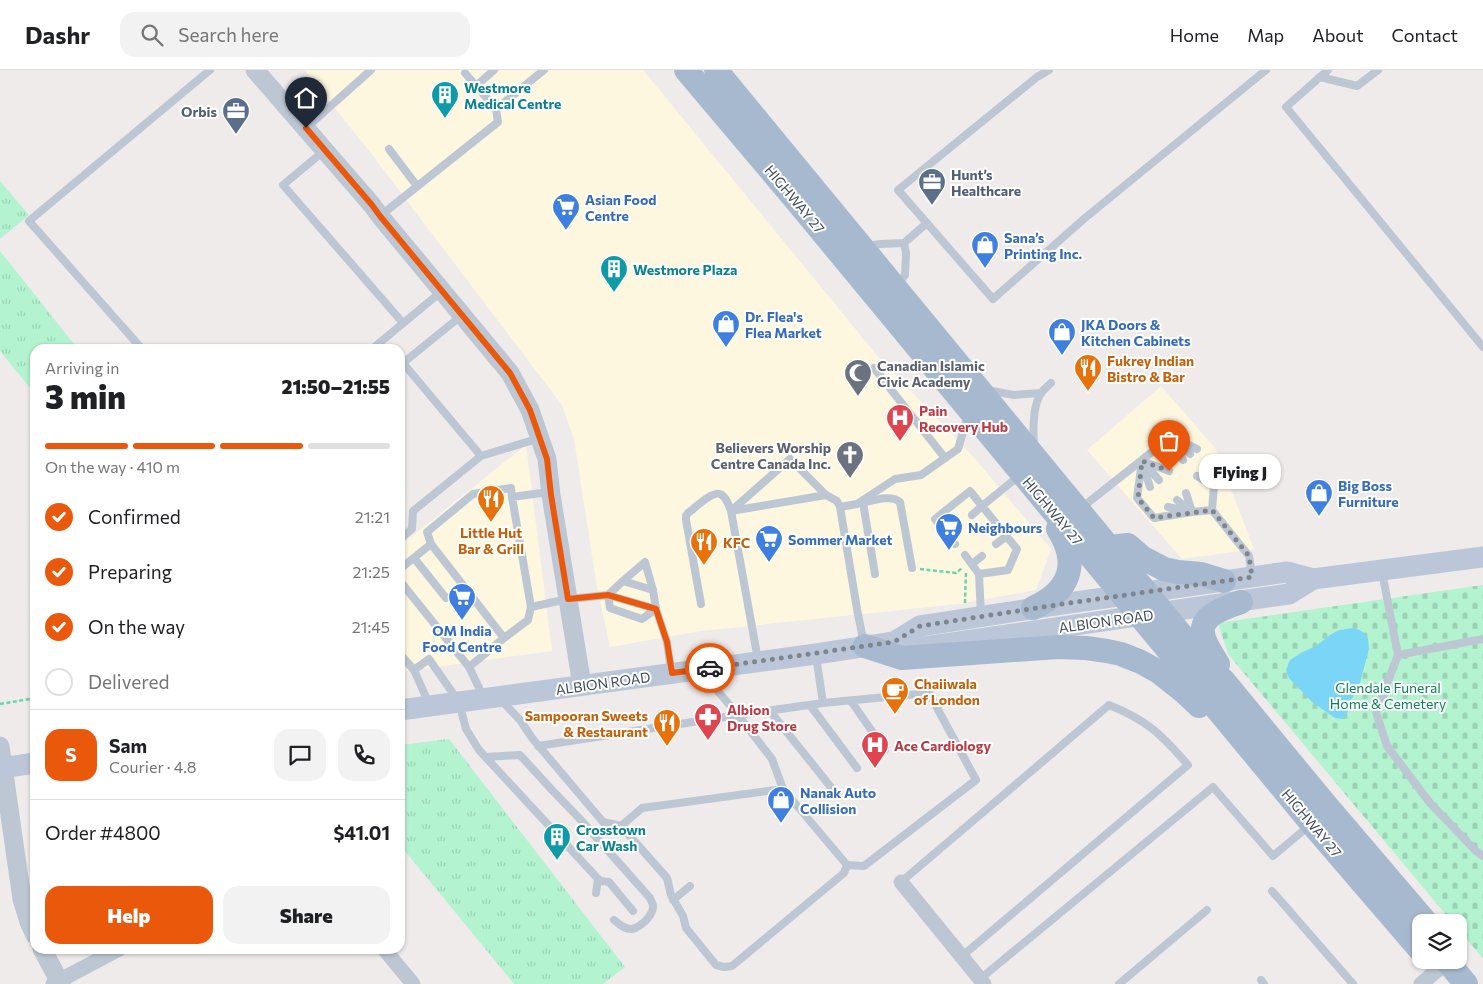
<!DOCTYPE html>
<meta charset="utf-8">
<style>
:root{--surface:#fff;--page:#f2f2f2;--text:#202124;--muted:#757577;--line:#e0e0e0;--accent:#ea580c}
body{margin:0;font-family:Commissioner,sans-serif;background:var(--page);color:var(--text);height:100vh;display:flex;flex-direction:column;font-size:19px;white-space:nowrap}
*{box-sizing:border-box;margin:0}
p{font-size:16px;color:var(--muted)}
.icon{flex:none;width:28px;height:28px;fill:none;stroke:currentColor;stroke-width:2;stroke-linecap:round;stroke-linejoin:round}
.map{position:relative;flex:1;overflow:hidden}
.sheet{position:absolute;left:30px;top:274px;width:375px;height:610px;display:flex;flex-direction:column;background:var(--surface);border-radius:15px;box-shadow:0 1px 4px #0004}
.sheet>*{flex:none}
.controls{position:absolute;left:1412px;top:844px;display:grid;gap:10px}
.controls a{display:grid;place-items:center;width:55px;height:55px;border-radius:10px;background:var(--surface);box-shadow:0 1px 4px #0004;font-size:25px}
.pin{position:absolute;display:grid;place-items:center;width:42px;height:42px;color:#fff;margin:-51px -21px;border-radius:50% 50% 50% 0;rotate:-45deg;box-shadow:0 0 5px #0007}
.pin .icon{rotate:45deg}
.courier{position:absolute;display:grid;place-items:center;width:50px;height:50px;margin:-25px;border:4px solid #ea580c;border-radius:50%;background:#fff;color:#222;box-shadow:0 1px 6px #0007}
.bubble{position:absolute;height:35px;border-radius:15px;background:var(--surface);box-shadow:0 1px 4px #0004;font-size:16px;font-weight:800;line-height:35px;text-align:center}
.summary em{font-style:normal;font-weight:800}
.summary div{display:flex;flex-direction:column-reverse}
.summary{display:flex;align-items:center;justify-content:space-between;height:85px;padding:0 15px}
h1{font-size:32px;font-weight:800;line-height:38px}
.bar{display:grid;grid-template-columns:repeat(4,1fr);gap:8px 5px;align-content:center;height:60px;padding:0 15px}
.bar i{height:6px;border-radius:4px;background:var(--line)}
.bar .current{background:var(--accent)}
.bar p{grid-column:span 4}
.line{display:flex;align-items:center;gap:12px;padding:0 15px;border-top:1px solid var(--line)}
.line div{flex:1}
.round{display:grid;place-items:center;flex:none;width:52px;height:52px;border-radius:15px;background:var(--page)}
ol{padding:0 15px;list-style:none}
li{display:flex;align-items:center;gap:15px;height:55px}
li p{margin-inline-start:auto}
li .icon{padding:5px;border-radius:50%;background:var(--accent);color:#fff;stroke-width:4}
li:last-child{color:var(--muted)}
li i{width:28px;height:28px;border:2px solid var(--line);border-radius:50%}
.cta{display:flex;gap:10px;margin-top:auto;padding:10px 15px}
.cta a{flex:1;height:58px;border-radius:15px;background:var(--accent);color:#fff;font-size:20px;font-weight:800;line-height:58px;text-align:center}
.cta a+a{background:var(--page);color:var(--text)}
header{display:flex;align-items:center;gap:30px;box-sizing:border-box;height:70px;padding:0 25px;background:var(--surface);border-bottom:1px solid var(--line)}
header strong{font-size:24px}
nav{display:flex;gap:28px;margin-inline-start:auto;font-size:18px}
.search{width:350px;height:45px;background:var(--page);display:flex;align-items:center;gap:12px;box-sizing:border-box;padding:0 18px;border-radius:15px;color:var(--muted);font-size:19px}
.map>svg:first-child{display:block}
.commercial{fill:#fef7e0}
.grass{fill:url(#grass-tufts)}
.cemetery{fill:url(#cemetery-stones)}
.water{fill:#7ad5f6}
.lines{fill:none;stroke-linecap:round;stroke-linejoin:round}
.path{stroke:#67d5a5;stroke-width:2.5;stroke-dasharray:4 2.5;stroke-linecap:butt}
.service{stroke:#bdc7d3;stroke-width:8}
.minor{stroke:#bdc7d3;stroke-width:15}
.tertiary{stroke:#bdc7d3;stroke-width:19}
.secondary{stroke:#bbc7d8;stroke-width:21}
.primary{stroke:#a7b9cf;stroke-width:24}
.done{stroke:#7f858d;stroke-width:5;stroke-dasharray:0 9}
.route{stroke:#ea580c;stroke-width:6}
.labels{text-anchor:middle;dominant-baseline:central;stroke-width:4;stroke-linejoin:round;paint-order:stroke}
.culture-label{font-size:14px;font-weight:bold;fill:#0d838f;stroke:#fff;text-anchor:start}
.service-label{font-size:14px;font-weight:bold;fill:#4e5e75;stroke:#fff;text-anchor:end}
.shop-label{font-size:14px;font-weight:bold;fill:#366cbe;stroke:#fff;text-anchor:start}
.street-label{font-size:14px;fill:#424e5b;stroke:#fff}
.food-label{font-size:14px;font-weight:bold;fill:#c56008;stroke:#fff;text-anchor:start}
.worship-label{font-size:14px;font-weight:bold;fill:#5b616d;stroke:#fff;text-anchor:start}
.health-label{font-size:14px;font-weight:bold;fill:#be3a42;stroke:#fff;text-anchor:start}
.park-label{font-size:14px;fill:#0c834f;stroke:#fff}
</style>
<header>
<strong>Dashr</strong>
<div class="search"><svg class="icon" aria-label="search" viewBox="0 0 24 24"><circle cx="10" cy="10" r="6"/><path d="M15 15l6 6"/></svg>Search here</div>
<nav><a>Home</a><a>Map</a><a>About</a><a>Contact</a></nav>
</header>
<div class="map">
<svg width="1483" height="914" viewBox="0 0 1483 914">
<defs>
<pattern id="grass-tufts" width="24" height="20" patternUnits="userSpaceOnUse" patternTransform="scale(1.25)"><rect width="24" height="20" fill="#b3f3d0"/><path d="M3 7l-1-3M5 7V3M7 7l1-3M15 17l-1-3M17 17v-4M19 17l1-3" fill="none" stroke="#9bd2b5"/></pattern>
<pattern id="cemetery-stones" width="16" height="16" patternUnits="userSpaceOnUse" patternTransform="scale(1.25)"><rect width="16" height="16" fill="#b3f3d0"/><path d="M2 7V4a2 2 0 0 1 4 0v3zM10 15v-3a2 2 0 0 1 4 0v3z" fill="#9bd2b5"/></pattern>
</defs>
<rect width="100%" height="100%" fill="#efebeb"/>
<g class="commercial">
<polygon points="304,0 643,0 875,283 976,390 1051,479 1036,520 958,534 701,561 610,577 596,511 574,369 562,335 367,78"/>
<polygon points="1161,316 1215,378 1254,479 1182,489 1087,380"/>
<polygon points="526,375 552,581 400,602 400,476"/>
</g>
<g class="grass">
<polygon points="0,111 29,145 0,169"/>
<polygon points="0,181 78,279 35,279 35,324 0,281"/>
<polygon points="449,669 625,897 603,914 514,914 400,775 400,675"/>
</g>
<polygon class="cemetery" points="1483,515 1483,888 1459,861 1459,852 1452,852 1228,584 1218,553"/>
<polygon class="water" points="1355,558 1363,562 1368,569 1369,579 1359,616 1350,632 1347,644 1343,649 1335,648 1312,632 1289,608 1286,600 1290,590 1301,583 1316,576 1330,565 1339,560"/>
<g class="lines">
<g class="path">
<polyline points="920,499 956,503 962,498"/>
<polyline points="965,533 966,501"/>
<polyline points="0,634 30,629 35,627"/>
</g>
<g class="service">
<polyline points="1049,0 1037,7 898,120 993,229 1085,148 1266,0"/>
<polyline points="1328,0 1286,37 1483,277"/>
<polyline points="1320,7 1357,16 1378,0"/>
<polyline points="476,16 494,0"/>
<polyline points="496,39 544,0"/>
<polyline points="306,58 371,0"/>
<polyline points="389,79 417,116"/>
<polyline points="325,80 283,115 403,253"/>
<polyline points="380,146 498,52 496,39 465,3"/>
<polyline points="904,173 927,153"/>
<polyline points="865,176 881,174 904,173 906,183 905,205 897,216"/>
<polyline points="461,246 403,293 481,386 540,368"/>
<polyline points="142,279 29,151 210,0"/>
<polyline points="372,279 442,221"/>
<polyline points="874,298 945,388"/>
<polyline points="986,320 1014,325 1041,323"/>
<polyline points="1171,367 1197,379"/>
<polyline points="1171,367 1183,390"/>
<polyline points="1178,374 1190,384"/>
<path d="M1034,377C1033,361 1032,334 1042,322C1044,319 1048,316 1051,313"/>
<polyline points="1142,391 1137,428 1154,448 1192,442"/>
<polyline points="1143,395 1150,417"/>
<polyline points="1211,395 1214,416 1212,440 1249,486 1252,505"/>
<polyline points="1204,401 1213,415"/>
<polyline points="1197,406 1214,416"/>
<polyline points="1159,410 1142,391 1169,401"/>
<polyline points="549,422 512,427 531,537 568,529 608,525 623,511 653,520 656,539 667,572 671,601"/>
<polyline points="1186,423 1192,442 1212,440"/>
<polyline points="512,427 511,418 473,424 427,462 431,474 504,568 528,550 531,537"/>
<polyline points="1177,430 1190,441"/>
<path d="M861,433C872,431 891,424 900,432L912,498"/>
<polyline points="863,433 875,504"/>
<polyline points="1168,437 1187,441"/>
<polyline points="1080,439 1171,367"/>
<polyline points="985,461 996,453"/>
<polyline points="948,465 958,456"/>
<polyline points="400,469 412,459 413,441 481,386"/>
<polyline points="955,474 935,449 970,421 982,436 972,445"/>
<polyline points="996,474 1007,466"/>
<polyline points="965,485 979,504"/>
<polyline points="414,488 446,528"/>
<polyline points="972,494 982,486"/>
<polyline points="400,499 431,474"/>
<polyline points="1382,502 1398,585 1376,642 1387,676 1430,733 1476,781 1483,786"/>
<polyline points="400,511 469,597"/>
<polyline points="623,511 645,492 653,520"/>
<polygon points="608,525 656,539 642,549 610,538"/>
<path d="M701,534L686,450V446L688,443C695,438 712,421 720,424C726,426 729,436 731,441L790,389L826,425"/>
<polyline points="981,546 979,504 1008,500 1017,479 982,436 1020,405"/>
<polyline points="864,574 857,539 840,437 857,434 895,409 921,405 958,379 968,345"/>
<polyline points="400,584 414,600 429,634"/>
<polyline points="1398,585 1483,569"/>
<polyline points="758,590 731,441 826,425 837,431 840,437"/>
<polyline points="414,600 429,589 459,632 466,659 479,680 600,811 609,812 633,841"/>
<polyline points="483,626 469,597 504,568"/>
<polyline points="501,630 520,650 532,668 603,752 621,756 667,808 671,825 683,846 686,858 716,895 724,897 732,896 844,803 847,795 783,719 772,689 738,645 717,620 707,601"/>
<polyline points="851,631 885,680"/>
<polyline points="823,633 929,623 976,710 864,796 847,795"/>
<polyline points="810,635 857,698"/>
<polyline points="770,641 834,721"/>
<polyline points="538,676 738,645 823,633 816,586"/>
<path d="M486,687L520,685L552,720L579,748L650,828C650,828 653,835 653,835C654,845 641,857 632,859C625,860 619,854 614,850"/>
<polyline points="782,738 792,730"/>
<polyline points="621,756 642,738 783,719"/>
<path d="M901,812L1109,635C1147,650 1162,665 1188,695L961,887"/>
<polyline points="1272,821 1353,914"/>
<polyline points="596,823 598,809"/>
<polyline points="673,830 690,816"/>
<polyline points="980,909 1213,717 1273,786 1310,755"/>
<polyline points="1261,910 1264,914"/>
<polyline points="1119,914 1207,840"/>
</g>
<g class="minor">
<polyline points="901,812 984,914"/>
<polyline points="384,879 413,914"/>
<polyline points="53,914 119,879"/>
<polyline points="1421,914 1447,892"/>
</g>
<g class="tertiary">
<polyline points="255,0 372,135 380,146 510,303 530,340 547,389 551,425 582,615"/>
<polyline points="0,676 22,829 29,852 35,865"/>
<polyline points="42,879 61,914"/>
</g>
<g class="secondary">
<polyline points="894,572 920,556 1062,534 1287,502 1313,509 1483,487"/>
<polyline points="400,640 816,584 894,572 924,577 1289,524 1313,509"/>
<polyline points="0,698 35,693"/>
</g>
<g class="primary">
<polyline points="686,0 794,128 1312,754 1421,881"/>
<polyline points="716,0 1207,596 1223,610 1326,735 1426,852"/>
<polyline points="1110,477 1128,475 1143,488 1164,499 1178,502 1201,504 1224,511"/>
<path d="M1033,538C1070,521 1080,494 1058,459"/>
<polyline points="865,576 902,588 1058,577 1086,578 1107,581 1121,584 1141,592 1159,602 1183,621 1199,636"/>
<path d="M1218,594C1214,587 1209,580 1206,573C1193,546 1223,539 1241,532"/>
<polyline points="1446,890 1466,914"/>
</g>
</g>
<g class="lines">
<polyline class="done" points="710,598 894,572 920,556 1062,534 1252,507 1249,486 1212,440 1154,448 1138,428 1142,391 1169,401"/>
<polyline class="route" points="306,58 372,135 380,146 510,303 530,340 547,389 551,425 568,529 608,525 656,539 667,572 672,603 710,598"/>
</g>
<defs>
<symbol id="building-pin" viewBox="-11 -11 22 30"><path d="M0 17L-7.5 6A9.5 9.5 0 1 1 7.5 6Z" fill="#0f9aa8" stroke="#fff"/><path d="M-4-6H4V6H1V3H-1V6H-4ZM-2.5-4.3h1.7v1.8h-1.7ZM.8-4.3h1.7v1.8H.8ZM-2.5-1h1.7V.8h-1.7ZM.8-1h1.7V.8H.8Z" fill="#fff"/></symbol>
<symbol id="office-pin" viewBox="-11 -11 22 30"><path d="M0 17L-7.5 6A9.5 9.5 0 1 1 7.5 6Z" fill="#5c6f8a" stroke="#fff"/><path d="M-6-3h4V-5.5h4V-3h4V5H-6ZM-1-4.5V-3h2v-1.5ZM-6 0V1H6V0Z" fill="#fff"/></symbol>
<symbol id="supermarket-pin" viewBox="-11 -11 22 30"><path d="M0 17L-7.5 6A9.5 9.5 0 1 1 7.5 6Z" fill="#3f7fe0" stroke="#fff"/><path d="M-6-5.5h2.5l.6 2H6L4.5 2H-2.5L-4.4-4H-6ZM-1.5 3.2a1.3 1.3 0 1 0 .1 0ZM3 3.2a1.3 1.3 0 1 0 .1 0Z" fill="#fff"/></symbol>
<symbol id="shop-pin" viewBox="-11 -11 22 30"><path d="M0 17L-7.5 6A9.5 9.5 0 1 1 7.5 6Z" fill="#3f7fe0" stroke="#fff"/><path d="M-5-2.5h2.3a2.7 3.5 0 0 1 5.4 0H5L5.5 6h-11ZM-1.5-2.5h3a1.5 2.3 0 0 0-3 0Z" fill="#fff"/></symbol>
<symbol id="restaurant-pin" viewBox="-11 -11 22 30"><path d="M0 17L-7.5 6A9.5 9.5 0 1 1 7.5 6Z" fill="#e8710a" stroke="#fff"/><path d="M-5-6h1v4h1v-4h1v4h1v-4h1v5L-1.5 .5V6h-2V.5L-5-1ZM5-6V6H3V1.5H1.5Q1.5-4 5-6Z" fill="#fff"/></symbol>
<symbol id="mosque-pin" viewBox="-11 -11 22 30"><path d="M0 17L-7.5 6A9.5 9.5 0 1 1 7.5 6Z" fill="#6b7280" stroke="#fff"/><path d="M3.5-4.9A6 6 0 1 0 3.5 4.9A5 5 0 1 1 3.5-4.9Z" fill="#fff"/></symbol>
<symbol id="hospital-pin" viewBox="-11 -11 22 30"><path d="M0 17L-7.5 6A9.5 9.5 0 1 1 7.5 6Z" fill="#e0444e" stroke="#fff"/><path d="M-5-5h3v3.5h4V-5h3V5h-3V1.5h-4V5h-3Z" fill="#fff"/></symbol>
<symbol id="church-pin" viewBox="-11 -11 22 30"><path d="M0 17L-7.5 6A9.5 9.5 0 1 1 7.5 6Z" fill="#6b7280" stroke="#fff"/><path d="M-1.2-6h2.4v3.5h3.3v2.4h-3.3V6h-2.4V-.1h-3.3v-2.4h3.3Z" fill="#fff"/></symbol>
<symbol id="cafe-pin" viewBox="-11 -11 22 30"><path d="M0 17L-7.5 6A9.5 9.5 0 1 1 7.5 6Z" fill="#e8710a" stroke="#fff"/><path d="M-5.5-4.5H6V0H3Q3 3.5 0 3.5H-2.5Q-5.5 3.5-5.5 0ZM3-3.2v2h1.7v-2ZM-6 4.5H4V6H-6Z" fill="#fff"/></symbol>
<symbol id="pharmacy-pin" viewBox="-11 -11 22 30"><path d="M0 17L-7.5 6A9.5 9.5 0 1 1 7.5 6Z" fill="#e0444e" stroke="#fff"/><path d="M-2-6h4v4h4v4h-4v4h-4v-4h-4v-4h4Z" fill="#fff"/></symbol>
</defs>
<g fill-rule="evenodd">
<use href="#building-pin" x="429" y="9" width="32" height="43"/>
<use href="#office-pin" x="220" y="25" width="32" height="43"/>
<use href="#office-pin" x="916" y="96" width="32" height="43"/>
<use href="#supermarket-pin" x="550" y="121" width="32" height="43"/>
<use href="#shop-pin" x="969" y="159" width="32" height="43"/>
<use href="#building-pin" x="598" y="183" width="32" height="43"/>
<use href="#shop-pin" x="710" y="238" width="32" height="43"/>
<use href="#shop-pin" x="1046" y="246" width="32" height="43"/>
<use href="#restaurant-pin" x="1072" y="282" width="32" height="43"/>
<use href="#mosque-pin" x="842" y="287" width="32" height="43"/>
<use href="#hospital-pin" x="884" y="332" width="32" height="43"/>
<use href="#church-pin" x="834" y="369" width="32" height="43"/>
<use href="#shop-pin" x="1303" y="407" width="32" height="43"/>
<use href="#restaurant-pin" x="475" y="413" width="32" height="43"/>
<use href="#supermarket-pin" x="933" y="441" width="32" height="43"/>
<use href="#supermarket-pin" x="753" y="453" width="32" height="43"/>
<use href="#restaurant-pin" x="688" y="456" width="32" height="43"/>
<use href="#supermarket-pin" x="446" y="511" width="32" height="43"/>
<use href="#cafe-pin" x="879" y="605" width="32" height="43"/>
<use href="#pharmacy-pin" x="692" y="631" width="32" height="43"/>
<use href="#restaurant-pin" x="651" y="637" width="32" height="43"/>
<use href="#hospital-pin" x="859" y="659" width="32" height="43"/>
<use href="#shop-pin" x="765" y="714" width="32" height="43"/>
<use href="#building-pin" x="541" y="751" width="32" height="43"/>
</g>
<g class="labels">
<g class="culture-label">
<text x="464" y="17">Westmore<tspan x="464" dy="16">Medical Centre</tspan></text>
<text x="633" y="199">Westmore Plaza</text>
<text x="576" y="759">Crosstown<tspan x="576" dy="16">Car Wash</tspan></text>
</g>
<g class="service-label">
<text x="217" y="41">Orbis</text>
<text x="951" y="104" text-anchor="start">Hunt’s<tspan x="951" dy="16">Healthcare</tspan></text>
</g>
<g class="shop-label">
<text x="585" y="129">Asian Food<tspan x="585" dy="16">Centre</tspan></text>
<text x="1004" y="167">Sana’s<tspan x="1004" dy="16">Printing Inc.</tspan></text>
<text x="745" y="246">Dr. Flea's<tspan x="745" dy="16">Flea Market</tspan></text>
<text x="1081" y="254">JKA Doors &amp;<tspan x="1081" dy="16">Kitchen Cabinets</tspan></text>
<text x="1338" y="415">Big Boss<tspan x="1338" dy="16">Furniture</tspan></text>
<text x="968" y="457">Neighbours</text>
<text x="788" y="469">Sommer Market</text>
<text x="462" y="560" text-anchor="middle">OM India<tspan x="462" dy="16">Food Centre</tspan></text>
<text x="800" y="722">Nanak Auto<tspan x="800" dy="16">Collision</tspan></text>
</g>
<g class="street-label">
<text transform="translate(795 129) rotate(50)">HIGHWAY 27</text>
<text transform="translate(1053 441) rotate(50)">HIGHWAY 27</text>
<text transform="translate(1106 551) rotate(-8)">ALBION ROAD</text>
<text transform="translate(603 613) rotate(-8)">ALBION ROAD</text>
<text transform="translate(1312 753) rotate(50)">HIGHWAY 27</text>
</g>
<g class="food-label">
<text x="1107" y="290">Fukrey Indian<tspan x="1107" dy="16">Bistro &amp; Bar</tspan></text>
<text x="491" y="462" text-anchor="middle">Little Hut<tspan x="491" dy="16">Bar &amp; Grill</tspan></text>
<text x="723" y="472">KFC</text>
<text x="914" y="613">Chaiiwala<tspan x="914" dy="16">of London</tspan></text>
<text x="648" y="645" text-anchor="end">Sampooran Sweets<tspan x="648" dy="16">&amp; Restaurant</tspan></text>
</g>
<g class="worship-label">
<text x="877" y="295">Canadian Islamic<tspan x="877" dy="16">Civic Academy</tspan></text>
<text x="831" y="377" text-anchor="end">Believers Worship<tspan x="831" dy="16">Centre Canada Inc.</tspan></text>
</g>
<g class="health-label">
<text x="919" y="340">Pain<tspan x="919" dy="16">Recovery Hub</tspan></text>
<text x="727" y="639">Albion<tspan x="727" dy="16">Drug Store</tspan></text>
<text x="894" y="675">Ace Cardiology</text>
</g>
<g class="park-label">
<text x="1388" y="617">Glendale Funeral<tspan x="1388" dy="16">Home &amp; Cemetery</tspan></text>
</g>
</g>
</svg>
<div class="controls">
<a><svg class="icon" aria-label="layers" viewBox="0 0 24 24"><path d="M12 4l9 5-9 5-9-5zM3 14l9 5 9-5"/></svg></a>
</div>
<div class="pin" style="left:1169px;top:401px;background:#ea580c"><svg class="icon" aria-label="bag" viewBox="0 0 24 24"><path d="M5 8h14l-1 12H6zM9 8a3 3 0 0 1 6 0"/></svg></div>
<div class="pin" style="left:306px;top:58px;background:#1f2937"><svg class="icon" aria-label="home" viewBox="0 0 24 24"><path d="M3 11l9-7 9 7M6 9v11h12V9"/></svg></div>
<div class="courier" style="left:710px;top:598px"><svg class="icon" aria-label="car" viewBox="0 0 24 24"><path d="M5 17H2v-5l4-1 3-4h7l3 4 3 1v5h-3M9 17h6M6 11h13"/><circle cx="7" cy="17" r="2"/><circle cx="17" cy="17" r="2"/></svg></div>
<div class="bubble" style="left:1199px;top:384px;width:82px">Flying J</div>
<section class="sheet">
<div class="summary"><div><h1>3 min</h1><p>Arriving in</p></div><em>21:50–21:55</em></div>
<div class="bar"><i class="current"></i><i class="current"></i><i class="current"></i><i></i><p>On the way · 410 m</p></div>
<ol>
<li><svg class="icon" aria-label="check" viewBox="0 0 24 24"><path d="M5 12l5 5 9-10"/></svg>Confirmed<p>21:21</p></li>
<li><svg class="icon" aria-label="check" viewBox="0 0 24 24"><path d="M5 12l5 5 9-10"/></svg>Preparing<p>21:25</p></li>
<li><svg class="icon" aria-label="check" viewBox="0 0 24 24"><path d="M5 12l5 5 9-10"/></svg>On the way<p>21:45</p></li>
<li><i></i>Delivered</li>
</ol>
<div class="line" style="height:90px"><b class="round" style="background:var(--accent);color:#fff">S</b><div><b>Sam</b><p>Courier · 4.8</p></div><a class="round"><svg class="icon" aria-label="chat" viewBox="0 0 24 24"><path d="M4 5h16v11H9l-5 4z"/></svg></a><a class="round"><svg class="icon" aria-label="phone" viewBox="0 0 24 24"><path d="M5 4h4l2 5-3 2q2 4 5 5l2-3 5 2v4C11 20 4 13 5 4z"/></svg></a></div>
<div class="line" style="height:65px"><div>Order #4800</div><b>$41.01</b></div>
<div class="cta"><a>Help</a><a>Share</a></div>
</section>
</div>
